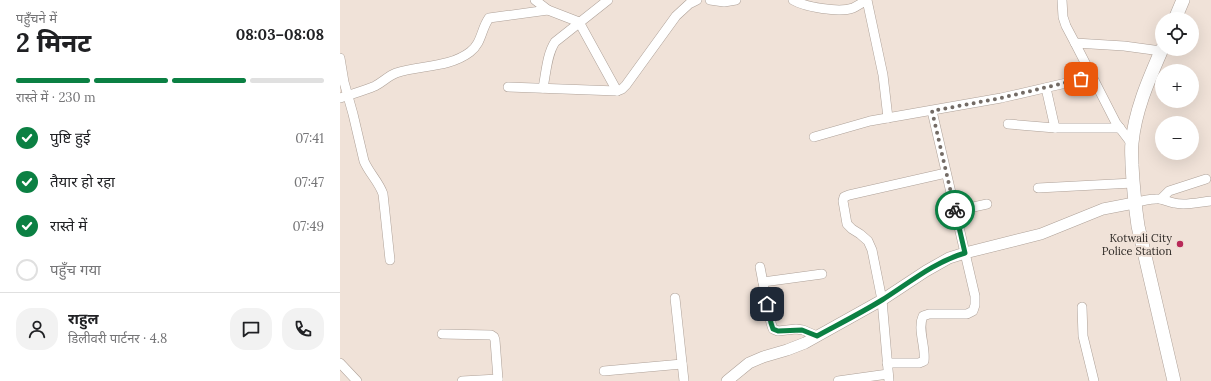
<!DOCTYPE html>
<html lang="hi">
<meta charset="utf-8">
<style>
:root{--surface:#fff;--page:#f2f2f2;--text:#202124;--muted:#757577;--line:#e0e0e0;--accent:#0b8043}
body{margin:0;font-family:Lora,"Noto Sans Devanagari",serif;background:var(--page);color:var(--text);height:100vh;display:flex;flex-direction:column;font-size:15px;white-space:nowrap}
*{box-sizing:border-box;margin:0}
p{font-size:13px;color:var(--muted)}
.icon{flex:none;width:22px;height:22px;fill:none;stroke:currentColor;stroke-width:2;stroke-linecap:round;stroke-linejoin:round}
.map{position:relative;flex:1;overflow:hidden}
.details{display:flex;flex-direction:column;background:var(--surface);width:340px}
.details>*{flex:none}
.fabs{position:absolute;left:815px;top:12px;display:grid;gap:8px}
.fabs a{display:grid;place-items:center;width:44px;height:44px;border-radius:50%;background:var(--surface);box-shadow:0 4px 16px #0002;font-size:20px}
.pin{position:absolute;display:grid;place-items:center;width:34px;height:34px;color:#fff;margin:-17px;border-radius:8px;box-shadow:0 2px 6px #0006}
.courier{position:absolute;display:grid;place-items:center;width:40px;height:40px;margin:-20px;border:3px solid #0b8043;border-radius:50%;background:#fff;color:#222;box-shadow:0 1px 5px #0007}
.headline em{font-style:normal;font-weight:700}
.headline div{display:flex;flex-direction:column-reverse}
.headline{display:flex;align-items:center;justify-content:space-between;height:68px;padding:0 16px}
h1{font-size:26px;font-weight:700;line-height:30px}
.bar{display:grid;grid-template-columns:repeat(4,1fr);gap:6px 4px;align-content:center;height:48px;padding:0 16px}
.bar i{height:5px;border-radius:3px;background:var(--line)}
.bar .on{background:var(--accent)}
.bar p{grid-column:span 4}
.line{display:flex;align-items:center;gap:10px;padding:0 16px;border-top:1px solid var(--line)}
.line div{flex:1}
.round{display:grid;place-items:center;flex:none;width:42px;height:42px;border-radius:16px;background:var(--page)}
ol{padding:0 16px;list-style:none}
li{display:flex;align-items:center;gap:12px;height:44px}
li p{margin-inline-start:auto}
li .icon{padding:4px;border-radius:50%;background:var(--accent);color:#fff;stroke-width:4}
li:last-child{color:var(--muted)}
li i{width:22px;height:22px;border:2px solid var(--line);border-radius:50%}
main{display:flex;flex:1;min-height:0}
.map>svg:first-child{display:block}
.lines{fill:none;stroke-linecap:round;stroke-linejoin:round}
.minor-casing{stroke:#aea198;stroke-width:10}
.tertiary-casing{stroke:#aea198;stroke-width:12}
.primary-casing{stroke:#aea198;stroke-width:14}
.minor{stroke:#fff;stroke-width:9}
.tertiary{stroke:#fff;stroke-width:11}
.primary{stroke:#fff;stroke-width:13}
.done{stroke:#736b65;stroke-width:4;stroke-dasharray:0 7.2}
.route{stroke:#0b8043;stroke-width:5}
.poi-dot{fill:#b82a59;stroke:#f0e2d8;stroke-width:1.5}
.labels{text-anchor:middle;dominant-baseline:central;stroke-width:4;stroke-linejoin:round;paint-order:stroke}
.poi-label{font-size:11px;fill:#302b27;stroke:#f0e2d8;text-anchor:end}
</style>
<main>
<section class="details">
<div class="headline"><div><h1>2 मिनट</h1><p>पहुँचने में</p></div><em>08:03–08:08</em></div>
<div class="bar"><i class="on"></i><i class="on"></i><i class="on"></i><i></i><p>रास्ते में · 230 m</p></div>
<ol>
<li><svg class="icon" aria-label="check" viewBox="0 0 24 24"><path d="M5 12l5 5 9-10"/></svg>पुष्टि हुई<p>07:41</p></li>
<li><svg class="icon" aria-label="check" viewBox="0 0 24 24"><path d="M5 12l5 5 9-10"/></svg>तैयार हो रहा<p>07:47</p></li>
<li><svg class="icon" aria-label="check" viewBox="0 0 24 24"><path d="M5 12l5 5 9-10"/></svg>रास्ते में<p>07:49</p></li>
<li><i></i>पहुँच गया</li>
</ol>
<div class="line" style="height:72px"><a class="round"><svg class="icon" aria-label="person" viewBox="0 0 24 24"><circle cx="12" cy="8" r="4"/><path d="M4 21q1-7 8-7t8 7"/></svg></a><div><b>राहुल</b><p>डिलीवरी पार्टनर · 4.8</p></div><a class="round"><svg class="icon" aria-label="chat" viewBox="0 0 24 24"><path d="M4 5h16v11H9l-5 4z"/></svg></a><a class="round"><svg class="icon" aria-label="phone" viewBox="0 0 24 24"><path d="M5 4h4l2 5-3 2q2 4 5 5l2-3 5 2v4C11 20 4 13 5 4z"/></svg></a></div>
</section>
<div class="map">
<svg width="871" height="381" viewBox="0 0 871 381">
<rect width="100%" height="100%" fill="#f0e2d8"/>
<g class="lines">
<defs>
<g id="minor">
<polyline points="195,0 208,10 239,22 277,91"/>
<polyline points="370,0 384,2 396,0"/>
<path d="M453,0C465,7 499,13 513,8C517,6 522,3 527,0L543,75L548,118"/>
<polyline points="722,0 723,17 726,26 735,43 776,123 792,144"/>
<polyline points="735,43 784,46 821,51"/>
<path d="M0,58L4,82L13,114L24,161C29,173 39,182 43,194L50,260"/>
<polyline points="168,87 277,91 282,89 286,85 336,16 349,4 357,0"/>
<path d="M203,88C206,73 207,54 215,42L268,0"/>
<polyline points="706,88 715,128"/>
<path d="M0,98C11,94 24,91 35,86C43,82 48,76 56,73C80,65 109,68 130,52C142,43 141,29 149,18L208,10"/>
<polyline points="668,124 715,128 780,128"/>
<polyline points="474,137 530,121 661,98 752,77"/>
<polyline points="698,188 793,183"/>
<polyline points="821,199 829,191 866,179"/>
<path d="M794,203C801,201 809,199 816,199C822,198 827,202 834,203C846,206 859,202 871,201"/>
<polyline points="615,211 647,204"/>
<polyline points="420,267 429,314 431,323 433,329 438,331 456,329 463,330 477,336"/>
<polyline points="423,282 482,274"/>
<polyline points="335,298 344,381"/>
<polyline points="742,307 743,336 754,381"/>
<polyline points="102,334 151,335 154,337 155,340 158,379"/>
<polyline points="0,363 17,381"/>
<path d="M547,363H579L584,361C586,347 577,329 583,316L589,314H627L633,311L635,305V296L592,111"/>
<polyline points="264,371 342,364"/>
<polyline points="122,381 158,379 158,381"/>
<polyline points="498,381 548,374"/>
<polyline points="549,381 542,300 532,250 528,241 520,234 512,229 507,224 503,201 504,197 509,195 606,173"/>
</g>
<polyline id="tertiary" points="387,381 409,363 423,357 447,350 465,343 542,300 586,271 609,258 625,253 701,234 763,209 794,203"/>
<g id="primary">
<polyline points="835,19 843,0"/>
<path d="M822,49C809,79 795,110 792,143C791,150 792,157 792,165C793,185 795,205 798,226L834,381"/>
</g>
</defs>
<use href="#minor" class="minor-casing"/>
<use href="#tertiary" class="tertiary-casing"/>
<use href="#primary" class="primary-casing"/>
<use href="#minor" class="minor"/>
<use href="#tertiary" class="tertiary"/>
<use href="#primary" class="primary"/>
</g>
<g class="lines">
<polyline class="done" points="615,210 592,111 661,98 741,79"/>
<path class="route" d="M427,304L431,323L433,329L438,331L462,330L477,336C499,324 521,313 542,300C569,283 594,262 625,253L615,210"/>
</g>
<circle class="poi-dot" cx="840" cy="244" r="4"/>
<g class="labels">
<g class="poi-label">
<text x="832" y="238">Kotwali City<tspan x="832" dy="13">Police Station</tspan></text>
</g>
</g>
</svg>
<div class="fabs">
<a><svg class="icon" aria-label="locate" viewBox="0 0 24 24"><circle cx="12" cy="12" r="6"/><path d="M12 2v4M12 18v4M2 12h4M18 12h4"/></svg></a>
<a>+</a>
<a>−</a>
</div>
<div class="pin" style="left:741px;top:79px;background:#ea580c"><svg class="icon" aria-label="bag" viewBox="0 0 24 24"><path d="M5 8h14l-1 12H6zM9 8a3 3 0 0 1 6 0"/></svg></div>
<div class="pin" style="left:427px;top:304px;background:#1f2937"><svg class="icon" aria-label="home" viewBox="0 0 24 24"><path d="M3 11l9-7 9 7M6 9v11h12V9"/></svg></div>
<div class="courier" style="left:615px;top:210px"><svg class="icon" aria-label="bike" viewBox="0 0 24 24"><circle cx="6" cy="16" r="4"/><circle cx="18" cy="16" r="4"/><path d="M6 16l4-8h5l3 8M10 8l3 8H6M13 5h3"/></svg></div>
</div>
</main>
